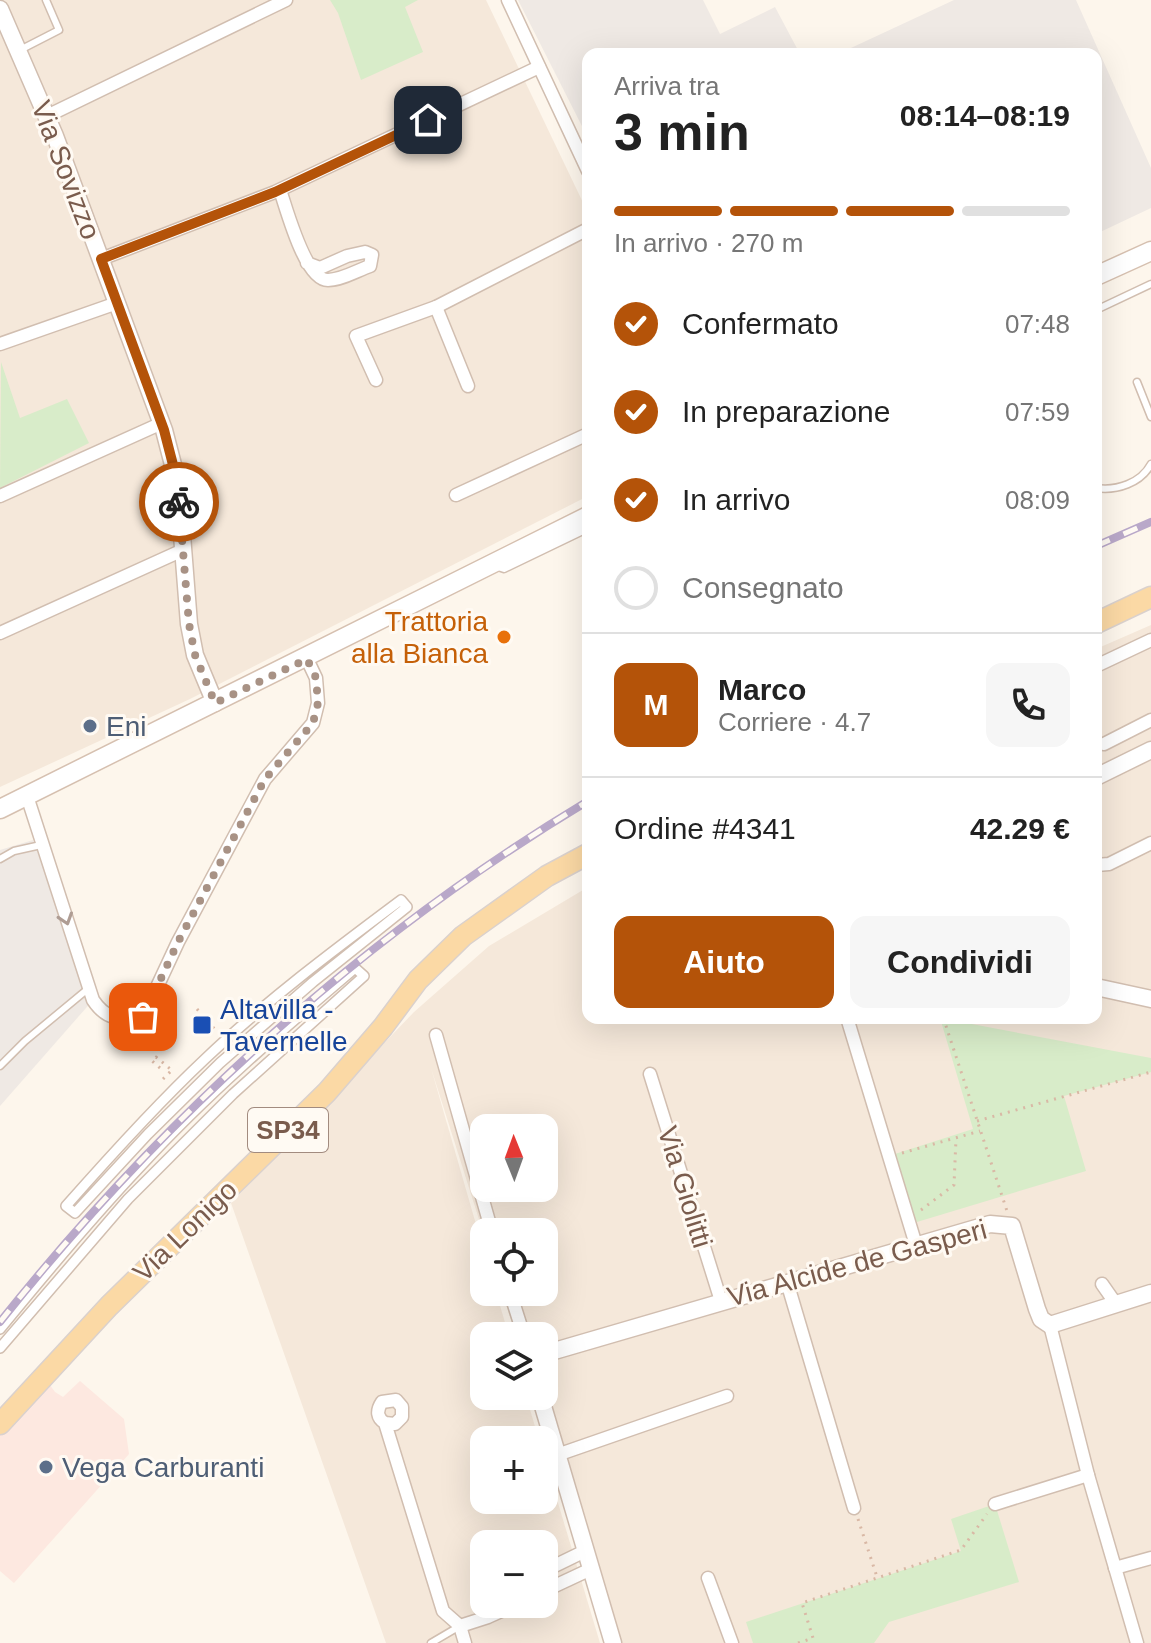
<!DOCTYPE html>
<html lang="it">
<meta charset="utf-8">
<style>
:root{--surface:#fff;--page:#f6f6f6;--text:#222;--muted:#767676;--line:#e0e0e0;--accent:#b45309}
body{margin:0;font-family:Arial,sans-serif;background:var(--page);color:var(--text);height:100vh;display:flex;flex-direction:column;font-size:30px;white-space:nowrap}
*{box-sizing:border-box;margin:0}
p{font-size:26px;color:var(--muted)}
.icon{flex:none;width:44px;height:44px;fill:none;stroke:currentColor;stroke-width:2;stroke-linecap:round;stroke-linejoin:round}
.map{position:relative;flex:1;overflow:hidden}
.drawer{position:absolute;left:582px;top:48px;width:520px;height:976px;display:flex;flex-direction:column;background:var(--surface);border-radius:16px;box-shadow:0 8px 32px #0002}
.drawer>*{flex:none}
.needle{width:52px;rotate:359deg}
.tools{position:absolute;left:470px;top:1114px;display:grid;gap:16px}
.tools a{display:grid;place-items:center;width:88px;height:88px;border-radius:16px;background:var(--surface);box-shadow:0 8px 32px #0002;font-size:40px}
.pin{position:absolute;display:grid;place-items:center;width:68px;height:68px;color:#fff;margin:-34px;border-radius:16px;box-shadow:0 4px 12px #0006}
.courier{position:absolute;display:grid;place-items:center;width:80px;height:80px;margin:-40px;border:6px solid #b45309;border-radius:50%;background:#fff;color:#222;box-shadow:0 2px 10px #0007}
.overview em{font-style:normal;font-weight:700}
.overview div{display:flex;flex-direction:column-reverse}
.overview{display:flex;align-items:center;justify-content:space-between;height:136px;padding:0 32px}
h1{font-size:52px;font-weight:700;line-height:60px}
.bar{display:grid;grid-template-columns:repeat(4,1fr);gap:12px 8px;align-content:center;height:96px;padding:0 32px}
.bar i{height:10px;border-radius:6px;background:var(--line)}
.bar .current{background:var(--accent)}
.bar p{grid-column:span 4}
.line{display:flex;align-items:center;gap:20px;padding:0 32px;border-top:2px solid var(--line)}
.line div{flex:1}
.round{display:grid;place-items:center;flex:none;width:84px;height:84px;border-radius:16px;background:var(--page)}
ol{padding:0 32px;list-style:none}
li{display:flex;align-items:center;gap:24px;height:88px}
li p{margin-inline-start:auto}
li .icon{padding:8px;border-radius:50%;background:var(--accent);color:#fff;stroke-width:4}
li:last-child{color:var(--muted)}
li i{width:44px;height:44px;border:4px solid var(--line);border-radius:50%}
.button{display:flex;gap:16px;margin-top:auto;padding:16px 32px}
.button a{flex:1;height:92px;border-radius:16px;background:var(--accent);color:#fff;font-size:32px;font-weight:700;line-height:92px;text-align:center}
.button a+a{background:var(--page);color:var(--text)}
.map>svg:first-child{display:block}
.residential{fill:#f5e8da;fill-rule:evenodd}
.commercial{fill:#fde8e0}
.industrial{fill:#efe9e4}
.green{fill:#d8ecc9}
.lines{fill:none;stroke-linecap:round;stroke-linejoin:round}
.service-casing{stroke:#d1beb0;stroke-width:9}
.pedestrian-casing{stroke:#d1beb0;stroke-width:12}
.minor-casing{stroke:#d1beb0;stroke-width:15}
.tertiary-casing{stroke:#d1beb0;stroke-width:19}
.secondary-casing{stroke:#d6c0b0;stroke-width:21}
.primary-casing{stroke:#dad1cd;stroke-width:23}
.path{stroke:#d9b8a5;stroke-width:3;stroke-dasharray:2 6;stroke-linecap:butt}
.service{stroke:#fff;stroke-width:6}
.pedestrian{stroke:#fff;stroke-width:9}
.minor{stroke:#fff;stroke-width:12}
.tertiary{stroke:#fff;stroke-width:16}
.secondary{stroke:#fff;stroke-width:18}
.primary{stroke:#fbd9a5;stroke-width:20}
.rail-casing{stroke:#b9a8c9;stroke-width:8}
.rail{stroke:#fffaf3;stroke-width:5;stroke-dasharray:15;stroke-linecap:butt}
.oneway{stroke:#af9d94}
.done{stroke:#a89285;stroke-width:8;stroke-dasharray:0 14.4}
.route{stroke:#b45309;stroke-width:10}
.food-dot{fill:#e8710a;stroke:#fffaf3;stroke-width:3}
.service-dot{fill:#5c6f8a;stroke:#fffaf3;stroke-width:3}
.transit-dot{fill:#1a4fb4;stroke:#fffaf3;stroke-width:3}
.labels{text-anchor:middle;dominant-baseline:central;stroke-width:6;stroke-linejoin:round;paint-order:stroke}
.shield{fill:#fffaf3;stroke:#a28b7f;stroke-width:2}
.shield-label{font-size:26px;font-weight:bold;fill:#7a5c4d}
.street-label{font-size:28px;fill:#7a5c4d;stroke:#fffaf3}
.food-label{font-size:28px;fill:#c56008;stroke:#fffaf3;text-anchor:end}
.service-label{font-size:28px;fill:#4e5e75;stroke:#fffaf3;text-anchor:start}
.transit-label{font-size:28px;fill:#164399;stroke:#fffaf3;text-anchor:start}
</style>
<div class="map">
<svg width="1151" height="1643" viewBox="0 0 1151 1643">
<rect width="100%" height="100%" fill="#fdf6ec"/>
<g class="residential">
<polygon points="0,0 486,0 588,213 588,496 190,699 0,787"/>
<path d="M1151,625V1643H613L544,1396V1336H516L502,1292H544V1232H484V1235L431,1068L484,1252V1292H496L509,1336H484V1396H526L539,1440H484V1500H544V1456L600,1643H386L231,1203L414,1012L489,946L588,887V1018H1096V649ZM484,1128H544V1188H484ZM484,1544H544V1604H484Z"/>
</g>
<polygon class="commercial" points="47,1381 55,1392 63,1397 80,1381 124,1419 129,1454 14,1583 0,1571 0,1435"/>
<g class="industrial">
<polygon points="518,0 703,0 720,34 775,7 800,54 588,54 588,138"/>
<polygon points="954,0 1076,0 1151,168 1151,208 1096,234 1096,54 838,54"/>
<polygon points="33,840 93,1000 0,1106 0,850"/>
</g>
<g class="green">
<polygon points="330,0 418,0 405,7 423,52 361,80 338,13"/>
<polygon points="1,362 20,418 67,399 89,443 0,488"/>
<polygon points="940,1018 1151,1058 1151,1072 1064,1096 1086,1171 917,1222 909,1207 895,1154 973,1129"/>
<polygon points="995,1504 1019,1582 889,1622 874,1643 753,1643 746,1622 961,1551 951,1519"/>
</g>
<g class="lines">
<defs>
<g id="service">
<polyline points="18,51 59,30 46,0"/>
<polyline points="1096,310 1151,284"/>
<polyline points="1137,382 1151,417"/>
<path d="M1096,488C1117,491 1141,483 1151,464"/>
<polyline points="498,567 504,569 585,530 588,526"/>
<polyline points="0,859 14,851 41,845"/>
<polyline points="0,1066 25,1041 89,988"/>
<polyline points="431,1643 460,1626"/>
</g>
<g id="pedestrian">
<path d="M401,900L407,907L313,982L220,1063L148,1134L75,1213L66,1206C111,1155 156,1105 205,1059C266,1001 334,950 401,900Z"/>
<path d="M0,1329C45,1274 91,1219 140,1167C206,1095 281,1031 355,968L364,976L233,1094L128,1199L0,1348"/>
</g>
<g id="minor">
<polyline points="508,0 588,171"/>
<polyline points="47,116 286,0"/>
<path d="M280,190C287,210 305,280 328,280C342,280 358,270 370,266L372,255L365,252L347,256L320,268L307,263"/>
<polyline points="101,259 275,192 539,67"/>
<polyline points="436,307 468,386"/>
<polyline points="0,344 117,303"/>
<polyline points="376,380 356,336 436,307 588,229"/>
<polyline points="456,495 588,434"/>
<polyline points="0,496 162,423"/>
<polyline points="0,633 183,550"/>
<polyline points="1096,666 1151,640"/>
<polyline points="1104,744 1151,720"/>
<path d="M27,796L93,1000C107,1021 119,1019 143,1017L178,942L265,779L313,723L318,703L316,678L307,659"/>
<polyline points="1096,865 1109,864 1151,843"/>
<polyline points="848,1021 916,1245"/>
<polyline points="436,1035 492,1232"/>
<polyline points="650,1074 721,1301"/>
<polyline points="787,1282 854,1508"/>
<polyline points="1102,1284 1116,1304"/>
<polyline points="510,1292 524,1336"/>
<polyline points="1050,1325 1088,1475 1137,1643"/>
<path d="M385,1423L395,1424L402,1417V1407L396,1400L382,1402C376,1411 377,1418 385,1423L443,1611L460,1626L488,1617L517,1604"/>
<polyline points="557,1455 727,1396"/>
<polyline points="995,1504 1088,1475"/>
<polyline points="1115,1568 1151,1558"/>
<polyline points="544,1571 585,1551"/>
<polyline points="708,1578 732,1643"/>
<polyline points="544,1591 591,1569"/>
<polyline points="460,1626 465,1643"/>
</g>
<g id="tertiary">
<polyline points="0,9 55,136 164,430 178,484 189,624 195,655 215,703"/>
<polyline points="1096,777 1151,750"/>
<polyline points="1096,987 1151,999"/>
<polyline points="544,1354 990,1224 1012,1226 1037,1309 1041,1319 1050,1325 1151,1293"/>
<polyline points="540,1396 613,1643"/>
</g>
<g id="secondary">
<polyline points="1096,276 1151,251"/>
<polyline points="0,809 588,516"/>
</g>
<g id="primary">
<polyline points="1096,623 1151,597"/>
<polyline points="0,1424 109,1306 327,1092 383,1027 418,980 463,936 547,876 588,854"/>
</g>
</defs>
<use href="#service" class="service-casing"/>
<use href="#pedestrian" class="pedestrian-casing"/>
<use href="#minor" class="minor-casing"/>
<use href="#tertiary" class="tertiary-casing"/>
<use href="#secondary" class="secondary-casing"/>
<use href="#primary" class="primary-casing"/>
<g class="path">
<polyline points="197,1009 218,1033"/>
<polyline points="946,1018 945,1023 1007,1211"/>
<polyline points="160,1068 152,1061 156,1057 174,1072"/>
<polyline points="163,1079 171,1071"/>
<polyline points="977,1121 1151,1072"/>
<polyline points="902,1153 980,1131"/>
<polyline points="921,1210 954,1185 956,1139"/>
<polyline points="858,1519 877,1577"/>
<polyline points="798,1643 813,1638 802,1603 961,1550 987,1514"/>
</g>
<use href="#service" class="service"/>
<use href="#pedestrian" class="pedestrian"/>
<use href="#minor" class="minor"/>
<use href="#tertiary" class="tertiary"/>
<use href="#secondary" class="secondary"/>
<use href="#primary" class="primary"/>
<defs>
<g id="rail">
<polyline points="1096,546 1151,522"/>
<path d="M0,1322C163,1117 363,936 588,801"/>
</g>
</defs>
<use href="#rail" class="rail-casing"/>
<use href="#rail" class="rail"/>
</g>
<defs><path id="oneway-chevron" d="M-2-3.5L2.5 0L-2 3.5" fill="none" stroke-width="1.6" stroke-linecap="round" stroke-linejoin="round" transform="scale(2)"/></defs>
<use class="oneway" href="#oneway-chevron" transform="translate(66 919) rotate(72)"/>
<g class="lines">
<polyline class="done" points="143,1017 178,942 265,779 313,723 318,703 316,678 307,659 215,703 195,655 189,624 179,502"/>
<polyline class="route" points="179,502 178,484 164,430 101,259 275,192 428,120"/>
</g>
<circle class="food-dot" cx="504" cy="637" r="8"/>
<g class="service-dot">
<circle cx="90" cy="726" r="8"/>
<circle cx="46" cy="1467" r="8"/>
</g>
<rect class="transit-dot" x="192" y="1015" width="20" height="20" rx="4"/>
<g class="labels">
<rect class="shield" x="248" y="1108" width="80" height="44" rx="6"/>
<g class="shield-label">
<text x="288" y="1130">SP34</text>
</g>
<g class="street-label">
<text transform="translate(66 170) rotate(69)">Via Sovizzo</text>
<text transform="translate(685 1187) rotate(73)">Via Giolitti</text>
<text transform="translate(185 1231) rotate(-44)">Via Lonigo</text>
<text transform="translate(857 1263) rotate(-15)">Via Alcide de Gasperi</text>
</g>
<g class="food-label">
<text x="488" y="621">Trattoria<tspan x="488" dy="32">alla Bianca</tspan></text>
</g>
<g class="service-label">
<text x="106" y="726">Eni</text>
<text x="62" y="1467">Vega Carburanti</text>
</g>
<g class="transit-label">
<text x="220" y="1009">Altavilla -<tspan x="220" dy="32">Tavernelle</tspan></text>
</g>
</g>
</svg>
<div class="tools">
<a><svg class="needle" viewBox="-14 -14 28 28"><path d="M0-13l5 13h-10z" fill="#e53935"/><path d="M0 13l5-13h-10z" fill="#767676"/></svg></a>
<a><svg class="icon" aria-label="locate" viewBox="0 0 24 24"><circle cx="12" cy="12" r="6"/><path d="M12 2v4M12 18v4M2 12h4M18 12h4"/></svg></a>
<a><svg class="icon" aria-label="layers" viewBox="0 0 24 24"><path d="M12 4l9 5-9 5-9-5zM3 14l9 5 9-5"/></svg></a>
<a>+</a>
<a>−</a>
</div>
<div class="pin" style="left:143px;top:1017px;background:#ea580c"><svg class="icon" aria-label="bag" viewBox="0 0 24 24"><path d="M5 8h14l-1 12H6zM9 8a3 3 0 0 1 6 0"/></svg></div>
<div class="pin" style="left:428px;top:120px;background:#1f2937"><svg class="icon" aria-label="home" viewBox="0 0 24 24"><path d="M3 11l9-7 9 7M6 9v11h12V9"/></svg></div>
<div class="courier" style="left:179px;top:502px"><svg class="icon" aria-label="bike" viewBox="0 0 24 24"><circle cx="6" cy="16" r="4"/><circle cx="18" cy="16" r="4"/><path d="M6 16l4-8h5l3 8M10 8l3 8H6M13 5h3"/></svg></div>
<section class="drawer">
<div class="overview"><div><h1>3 min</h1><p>Arriva tra</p></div><em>08:14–08:19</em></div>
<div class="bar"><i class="current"></i><i class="current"></i><i class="current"></i><i></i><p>In arrivo · 270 m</p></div>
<ol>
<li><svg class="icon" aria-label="check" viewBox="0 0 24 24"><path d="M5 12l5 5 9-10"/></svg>Confermato<p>07:48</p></li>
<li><svg class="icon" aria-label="check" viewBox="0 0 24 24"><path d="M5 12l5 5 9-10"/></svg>In preparazione<p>07:59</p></li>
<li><svg class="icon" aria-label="check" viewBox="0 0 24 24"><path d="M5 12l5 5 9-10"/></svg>In arrivo<p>08:09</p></li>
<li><i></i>Consegnato</li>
</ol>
<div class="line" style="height:144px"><b class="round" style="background:var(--accent);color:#fff">M</b><div><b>Marco</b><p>Corriere · 4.7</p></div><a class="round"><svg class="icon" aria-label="phone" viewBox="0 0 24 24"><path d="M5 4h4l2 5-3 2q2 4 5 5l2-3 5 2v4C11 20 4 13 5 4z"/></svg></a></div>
<div class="line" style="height:104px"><div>Ordine #4341</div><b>42.29 €</b></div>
<div class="button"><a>Aiuto</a><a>Condividi</a></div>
</section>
</div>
